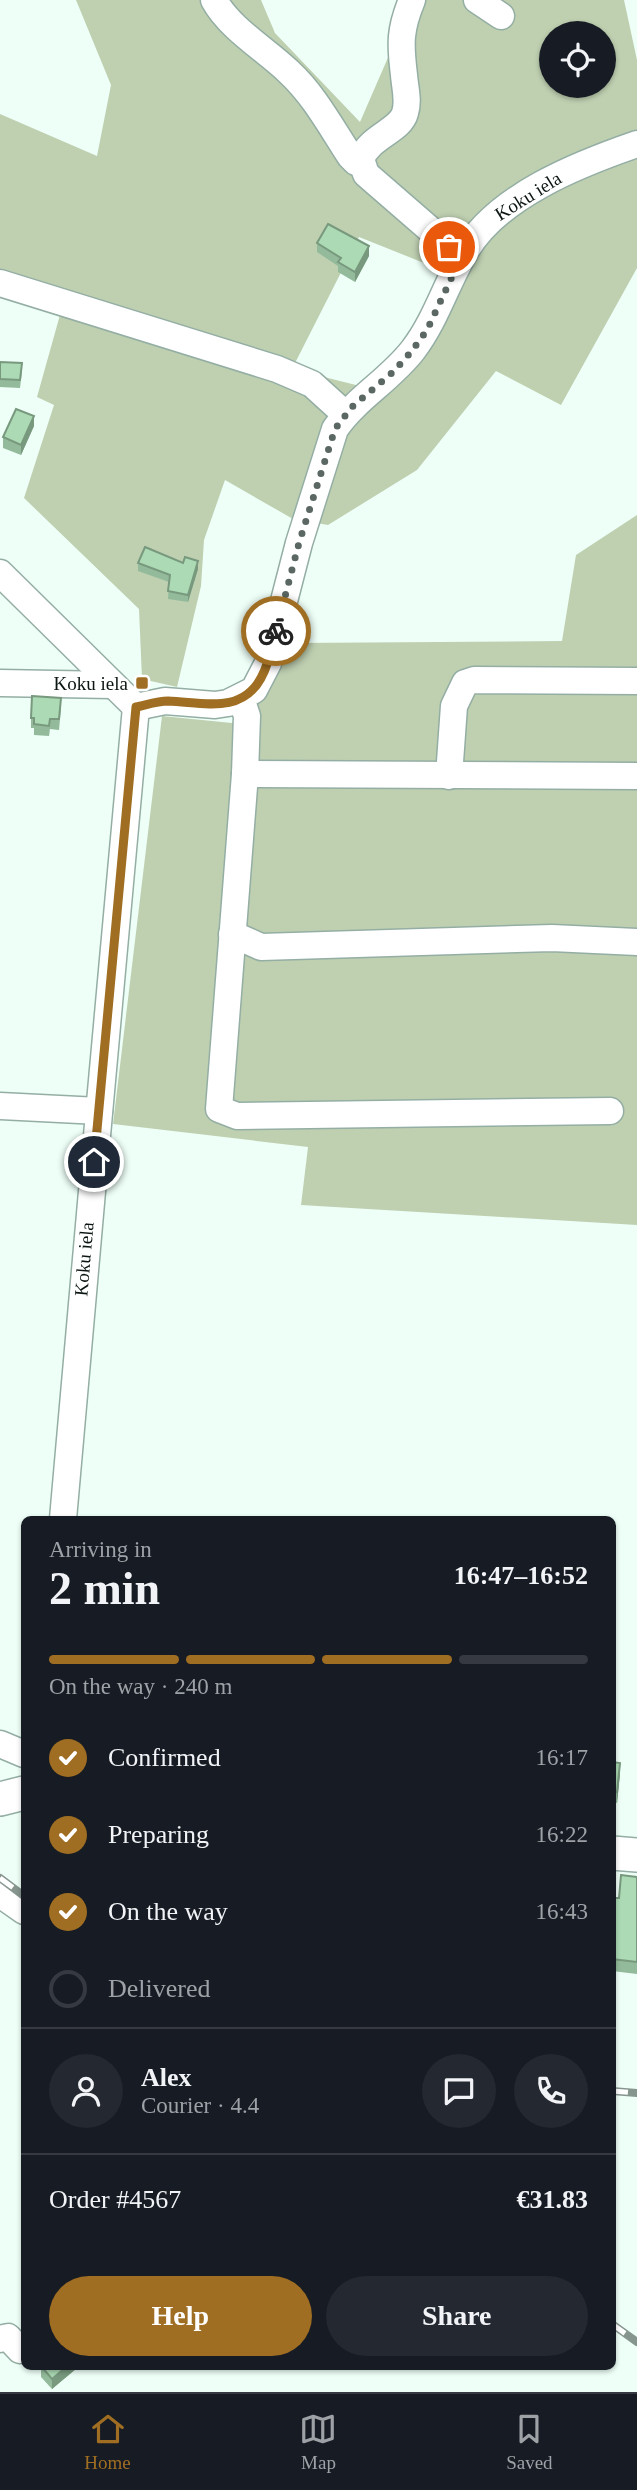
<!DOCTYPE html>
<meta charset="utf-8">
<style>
:root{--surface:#171b24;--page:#242831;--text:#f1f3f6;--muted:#9ea1a6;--line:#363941;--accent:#9f6e22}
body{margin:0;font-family:"Times New Roman",serif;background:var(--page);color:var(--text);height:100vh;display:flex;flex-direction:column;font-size:26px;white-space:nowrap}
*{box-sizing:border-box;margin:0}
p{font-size:23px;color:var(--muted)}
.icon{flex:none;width:38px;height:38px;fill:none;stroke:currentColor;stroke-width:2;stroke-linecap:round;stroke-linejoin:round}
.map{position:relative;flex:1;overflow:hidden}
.panel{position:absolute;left:21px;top:1516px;width:595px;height:854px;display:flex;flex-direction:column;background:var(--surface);border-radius:10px;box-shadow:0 2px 5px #0004}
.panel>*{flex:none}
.fabs{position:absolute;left:539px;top:21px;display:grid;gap:14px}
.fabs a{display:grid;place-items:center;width:77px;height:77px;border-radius:50%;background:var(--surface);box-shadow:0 2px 5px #0004;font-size:35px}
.pin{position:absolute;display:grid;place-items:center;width:60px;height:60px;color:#fff;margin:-30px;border:4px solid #fff;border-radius:50%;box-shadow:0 2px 7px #0007}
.courier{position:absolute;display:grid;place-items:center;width:70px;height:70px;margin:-35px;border:5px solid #9f6e22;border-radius:50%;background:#fff;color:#222;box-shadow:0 2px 9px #0007}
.overview em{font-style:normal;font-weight:800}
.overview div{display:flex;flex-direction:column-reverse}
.overview{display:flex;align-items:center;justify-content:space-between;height:119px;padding:0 28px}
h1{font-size:46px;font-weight:800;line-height:52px}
.bar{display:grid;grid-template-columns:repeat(4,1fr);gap:10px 7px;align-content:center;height:84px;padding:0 28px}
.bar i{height:9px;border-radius:5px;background:var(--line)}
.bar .active{background:var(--accent)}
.bar p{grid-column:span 4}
.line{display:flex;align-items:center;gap:18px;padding:0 28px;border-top:2px solid var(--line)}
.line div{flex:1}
.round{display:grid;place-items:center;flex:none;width:74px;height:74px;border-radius:37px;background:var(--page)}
ol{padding:0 28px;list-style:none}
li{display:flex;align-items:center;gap:21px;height:77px}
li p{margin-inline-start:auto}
li .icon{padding:7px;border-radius:50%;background:var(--accent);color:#fff;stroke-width:4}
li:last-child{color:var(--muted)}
li i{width:38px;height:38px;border:4px solid var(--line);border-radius:50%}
.action{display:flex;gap:14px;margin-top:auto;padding:14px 28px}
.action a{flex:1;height:80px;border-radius:42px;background:var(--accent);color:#fff;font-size:28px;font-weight:800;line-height:80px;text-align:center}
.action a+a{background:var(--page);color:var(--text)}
.tab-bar{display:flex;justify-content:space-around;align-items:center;height:98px;border-top:2px solid var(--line);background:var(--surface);font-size:19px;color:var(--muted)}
.tab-bar a{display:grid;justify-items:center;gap:4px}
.tab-bar .active{color:var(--accent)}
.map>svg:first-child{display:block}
.green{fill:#bfd0b1;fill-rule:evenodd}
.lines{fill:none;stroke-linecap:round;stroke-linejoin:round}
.minor-casing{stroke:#94aea4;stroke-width:29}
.major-casing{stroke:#94aea4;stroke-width:36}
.minor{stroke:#fff;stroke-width:26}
.major{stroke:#fff;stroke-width:33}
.rail-casing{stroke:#87958f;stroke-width:8}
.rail{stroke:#fff;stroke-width:5;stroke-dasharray:16;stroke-linecap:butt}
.wall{fill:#93bb9b}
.shaded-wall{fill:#78997e}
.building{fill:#abdab4;stroke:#78997e;stroke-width:2}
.done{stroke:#5a6762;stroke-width:7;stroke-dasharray:0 12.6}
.route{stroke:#9f6e22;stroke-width:9}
.poi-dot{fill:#9f6e22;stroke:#fff;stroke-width:2.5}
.labels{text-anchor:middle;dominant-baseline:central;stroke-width:5;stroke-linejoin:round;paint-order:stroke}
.street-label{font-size:19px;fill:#0b1511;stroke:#fff}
.poi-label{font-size:19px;fill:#0b1511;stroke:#fff;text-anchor:end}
</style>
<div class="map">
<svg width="637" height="2392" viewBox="0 0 637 2392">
<rect width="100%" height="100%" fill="#eefff8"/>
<g class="green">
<path d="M76,0H261L275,33L360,122L413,0H624L637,60V268L561,405L496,371L417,470L328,525L293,519L225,480L204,540L201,586L177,687L142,679L139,609L24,498L54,405L37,397L65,297L0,274V114L97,156L111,85ZM551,33H604V86H551ZM359,237L444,271L405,345L360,386L292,369Z"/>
<polygon points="637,515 637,1225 301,1205 308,1147 113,1124 162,716 232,723 265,692 294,643 562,641 576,555"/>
</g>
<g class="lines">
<defs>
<g id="minor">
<path d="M214,0C230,29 265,49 289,72C314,95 331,127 350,156L356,162H362"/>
<path d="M412,0C400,29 400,43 404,75C405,88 409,101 405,113C400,131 370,136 361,159L366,174L449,246L453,261L457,266"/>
<polyline points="477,0 501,16"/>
<polyline points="0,283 277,369 312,384 345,414"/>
<polyline points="0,573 136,707"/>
<polyline points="0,683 112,685"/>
<polyline points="241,698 247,716 245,774 219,1109 237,1116 610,1111"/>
<path d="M136,707L165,701L215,705L228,703L254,690L268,663L299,543L335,429C356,398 390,380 413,350C436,320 446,284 465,252C497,196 579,164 637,144"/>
<polyline points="245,774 637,776"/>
<polyline points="449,776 454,706 465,683 474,680 637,681"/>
<polyline points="232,934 261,947 552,938 637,942"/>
<polyline points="0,1106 99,1111"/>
<path d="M63,1519C85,1248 113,978 136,707"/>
<polyline points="0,1744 24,1754"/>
<polyline points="0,1894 24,1911"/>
<polyline points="0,2339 8,2337 20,2350"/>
</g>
<g id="major">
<polyline points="0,1799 24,1793"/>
<polyline points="612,1853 637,1855"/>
</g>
</defs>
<use href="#minor" class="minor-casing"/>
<use href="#major" class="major-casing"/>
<use href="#minor" class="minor"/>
<use href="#major" class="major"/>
<defs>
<g id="rail">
<polyline points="0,1878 24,1896"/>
<polyline points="612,2091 637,2093"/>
<polyline points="612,2324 637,2342"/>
</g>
</defs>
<use href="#rail" class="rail-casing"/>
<use href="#rail" class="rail"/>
</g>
<g class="wall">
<polygon points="317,243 369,256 355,282 338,272 338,266 317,252"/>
<polygon points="0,362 22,371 20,388 0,387"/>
<polygon points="34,426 21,455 3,448 3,437"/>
<polygon points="138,563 198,569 188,602 168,599 169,582 138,571"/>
<polygon points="61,708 59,730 50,729 49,736 34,735 34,728 31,728 31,718"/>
<polygon points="612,1762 620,1773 617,1803 612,1802"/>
<polygon points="637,1877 637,1974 612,1971 612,1898 619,1898"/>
<polygon points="41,2366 77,2366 77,2368 52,2389 41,2377"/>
</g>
<g class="shaded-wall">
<polygon points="369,246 369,256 355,282 355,272"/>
<polygon points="34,416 34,426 21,455 21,445"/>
<polygon points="198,561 198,569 188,602 188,595"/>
<polygon points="620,1763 620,1773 617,1803 617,1792"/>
<polygon points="67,2366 77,2366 77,2368 52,2389 52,2379"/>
</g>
<g class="building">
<polygon points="328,224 369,246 355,272 338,262 341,258 317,243"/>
<polygon points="0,362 22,363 20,380 0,379"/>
<polygon points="16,409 34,416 21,445 3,437"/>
<polygon points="145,547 183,563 185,557 198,561 188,595 168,591 170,575 138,563"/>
<polygon points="32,696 61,698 59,719 50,719 49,726 34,724 34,718 31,718"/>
<polygon points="612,1762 620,1763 617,1792 612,1792"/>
<polygon points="621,1875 637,1877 637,1962 612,1959 612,1898 619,1898"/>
<polygon points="41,2366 67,2366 52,2379"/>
</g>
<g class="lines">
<polyline class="done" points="276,631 299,543 335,429 352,407 393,372 411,352 427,330 457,266 453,261 449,247"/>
<path class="route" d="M94,1162L136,707C146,705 157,701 168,701C202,702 241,715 261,678C269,664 272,647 276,631"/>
</g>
<rect class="poi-dot" x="135" y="676" width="14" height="14" rx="3.5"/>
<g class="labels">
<g class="street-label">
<text transform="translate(528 196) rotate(-32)">Koku iela</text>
<text transform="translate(84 1259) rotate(-85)">Koku iela</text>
</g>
<g class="poi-label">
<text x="128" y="683">Koku iela</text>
</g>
</g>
</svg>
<div class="fabs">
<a><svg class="icon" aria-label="locate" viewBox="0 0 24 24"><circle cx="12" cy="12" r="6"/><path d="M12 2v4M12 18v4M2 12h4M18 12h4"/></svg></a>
</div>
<div class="pin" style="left:449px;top:247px;background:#ea580c"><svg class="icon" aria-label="bag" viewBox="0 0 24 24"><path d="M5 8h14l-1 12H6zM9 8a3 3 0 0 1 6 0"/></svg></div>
<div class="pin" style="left:94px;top:1162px;background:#1f2937"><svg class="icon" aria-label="home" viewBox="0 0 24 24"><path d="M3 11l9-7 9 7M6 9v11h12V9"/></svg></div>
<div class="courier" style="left:276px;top:631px"><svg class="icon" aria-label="bike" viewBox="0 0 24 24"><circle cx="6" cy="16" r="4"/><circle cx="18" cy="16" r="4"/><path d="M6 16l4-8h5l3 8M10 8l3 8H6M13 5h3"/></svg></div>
<section class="panel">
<div class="overview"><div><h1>2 min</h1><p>Arriving in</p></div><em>16:47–16:52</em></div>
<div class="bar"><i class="active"></i><i class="active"></i><i class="active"></i><i></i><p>On the way · 240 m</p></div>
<ol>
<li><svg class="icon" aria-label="check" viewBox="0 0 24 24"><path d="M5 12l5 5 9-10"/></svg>Confirmed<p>16:17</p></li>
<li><svg class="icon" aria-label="check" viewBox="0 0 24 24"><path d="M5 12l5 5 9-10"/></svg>Preparing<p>16:22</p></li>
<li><svg class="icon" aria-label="check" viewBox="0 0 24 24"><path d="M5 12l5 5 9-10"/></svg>On the way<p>16:43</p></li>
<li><i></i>Delivered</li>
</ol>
<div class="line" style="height:126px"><a class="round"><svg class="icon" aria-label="person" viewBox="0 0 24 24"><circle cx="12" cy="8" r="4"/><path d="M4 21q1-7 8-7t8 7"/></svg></a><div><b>Alex</b><p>Courier · 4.4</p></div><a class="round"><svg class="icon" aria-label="chat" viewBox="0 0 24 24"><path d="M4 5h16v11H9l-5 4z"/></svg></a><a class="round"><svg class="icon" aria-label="phone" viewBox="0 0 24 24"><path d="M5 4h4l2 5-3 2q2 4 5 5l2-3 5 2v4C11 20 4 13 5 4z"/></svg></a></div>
<div class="line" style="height:91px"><div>Order #4567</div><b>€31.83</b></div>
<div class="action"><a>Help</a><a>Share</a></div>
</section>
</div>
<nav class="tab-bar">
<a class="active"><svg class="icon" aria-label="home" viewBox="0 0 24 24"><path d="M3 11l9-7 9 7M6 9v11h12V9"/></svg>Home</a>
<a><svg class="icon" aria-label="map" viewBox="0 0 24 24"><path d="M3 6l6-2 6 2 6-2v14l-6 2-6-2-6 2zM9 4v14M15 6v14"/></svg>Map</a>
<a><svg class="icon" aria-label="saved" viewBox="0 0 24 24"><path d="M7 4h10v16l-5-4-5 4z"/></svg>Saved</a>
</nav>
